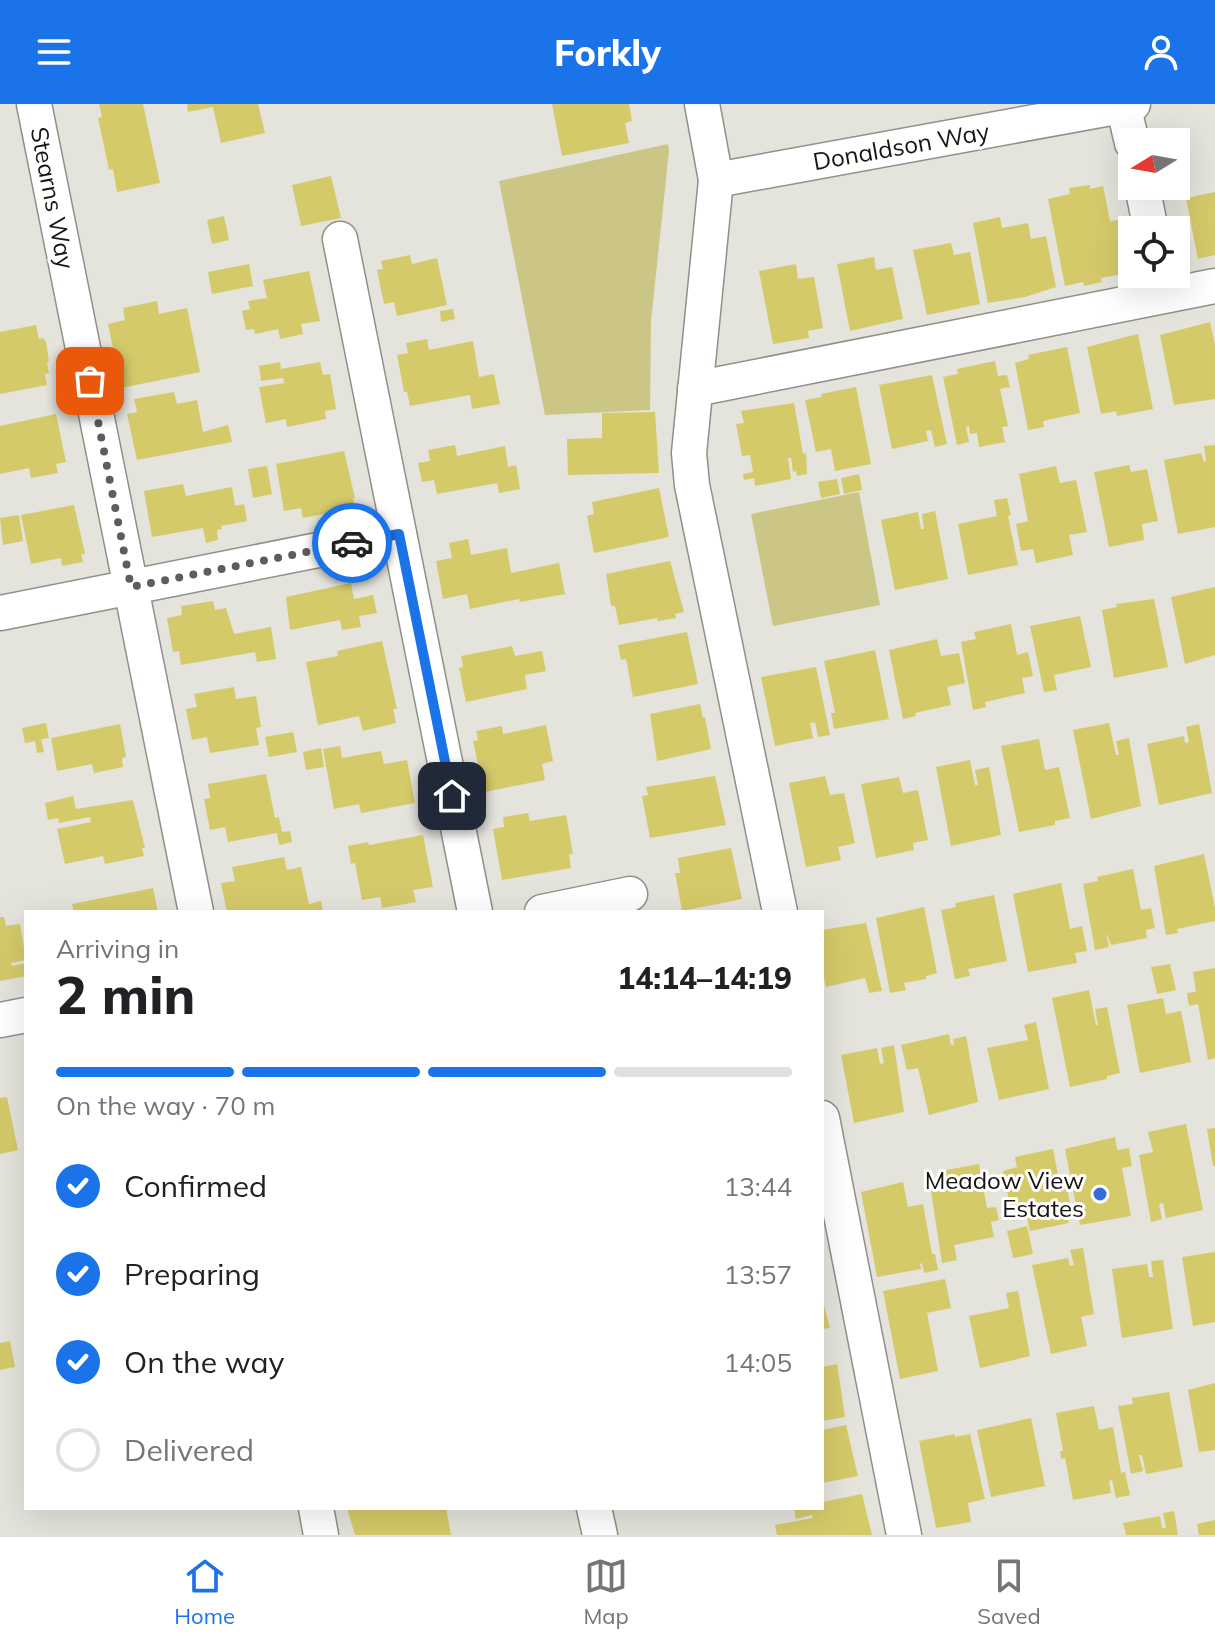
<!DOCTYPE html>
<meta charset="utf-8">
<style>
:root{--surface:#fff;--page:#f6f6f6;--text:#202124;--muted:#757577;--line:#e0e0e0;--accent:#1a73e8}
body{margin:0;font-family:Mulish,sans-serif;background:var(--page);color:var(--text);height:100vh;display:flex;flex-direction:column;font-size:30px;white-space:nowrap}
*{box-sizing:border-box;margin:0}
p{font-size:26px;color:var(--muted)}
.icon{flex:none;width:44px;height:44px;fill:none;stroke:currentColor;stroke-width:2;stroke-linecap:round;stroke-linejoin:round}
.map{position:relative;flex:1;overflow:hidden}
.sheet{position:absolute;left:24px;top:806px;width:800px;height:600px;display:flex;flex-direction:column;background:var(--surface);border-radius:0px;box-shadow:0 8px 32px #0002}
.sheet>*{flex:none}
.needle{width:52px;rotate:259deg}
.fabs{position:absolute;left:1118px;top:24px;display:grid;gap:16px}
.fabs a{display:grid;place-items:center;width:72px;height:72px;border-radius:0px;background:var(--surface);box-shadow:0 8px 32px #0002;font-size:40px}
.pin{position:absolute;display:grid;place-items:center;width:68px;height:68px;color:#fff;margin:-34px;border-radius:16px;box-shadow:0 4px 12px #0006}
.courier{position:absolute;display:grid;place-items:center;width:80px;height:80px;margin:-40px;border:6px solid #1a73e8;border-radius:50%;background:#fff;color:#222;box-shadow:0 2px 10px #0007}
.head em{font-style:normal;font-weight:800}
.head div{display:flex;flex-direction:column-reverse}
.head{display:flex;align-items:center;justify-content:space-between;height:136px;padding:0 32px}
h1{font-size:52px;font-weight:800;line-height:60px}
.bar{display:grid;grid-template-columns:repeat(4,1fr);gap:12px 8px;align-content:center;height:96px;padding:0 32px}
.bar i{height:10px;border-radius:6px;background:var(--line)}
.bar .on{background:var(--accent)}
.bar p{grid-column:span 4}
ol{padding:0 32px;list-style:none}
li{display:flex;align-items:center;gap:24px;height:88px}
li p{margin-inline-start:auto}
li .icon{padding:8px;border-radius:50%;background:var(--accent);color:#fff;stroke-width:4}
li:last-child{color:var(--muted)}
li i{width:44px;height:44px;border:4px solid var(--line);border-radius:50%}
header{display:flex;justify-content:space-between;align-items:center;height:104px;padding:0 32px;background:var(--accent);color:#fff;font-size:36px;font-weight:800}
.dock{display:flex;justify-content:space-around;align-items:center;height:112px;border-top:2px solid var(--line);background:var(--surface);font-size:22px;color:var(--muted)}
.dock a{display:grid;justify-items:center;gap:4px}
.dock .on{color:var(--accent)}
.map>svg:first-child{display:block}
.green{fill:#ccc686}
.building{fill:#d5ca6a}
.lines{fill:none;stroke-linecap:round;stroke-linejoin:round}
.minor-casing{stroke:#908f89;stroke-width:37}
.minor{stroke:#fff;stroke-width:34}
.done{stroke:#5e5d59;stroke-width:8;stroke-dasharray:0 14.4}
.route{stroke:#1a73e8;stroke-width:10}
.poi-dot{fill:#366bda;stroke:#fffffe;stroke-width:3}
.labels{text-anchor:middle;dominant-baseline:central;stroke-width:6;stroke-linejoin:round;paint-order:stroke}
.street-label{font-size:24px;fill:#161513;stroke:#fffffe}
.poi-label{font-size:24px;fill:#161513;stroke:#fffffe;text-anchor:end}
</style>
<header><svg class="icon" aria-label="menu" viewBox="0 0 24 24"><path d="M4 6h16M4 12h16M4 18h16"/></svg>Forkly<svg class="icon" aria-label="person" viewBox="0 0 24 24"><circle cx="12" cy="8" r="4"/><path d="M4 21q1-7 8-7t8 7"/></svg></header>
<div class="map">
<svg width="1215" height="1431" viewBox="0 0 1215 1431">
<rect width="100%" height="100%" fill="#e4e3dc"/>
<g class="green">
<polygon points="668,40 669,47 651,217 650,306 545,311 499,77"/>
<polygon points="859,388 880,501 773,522 751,410"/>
</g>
<g class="building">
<polygon points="99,0 143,0 160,79 117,88 113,65 109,66 98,14 102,13"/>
<polygon points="187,0 258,0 265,29 221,39 213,3 188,8"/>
<polygon points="552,0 629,0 632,17 625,19 629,39 562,52"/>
<polygon points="331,72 341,114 301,122 292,81"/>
<polygon points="1090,81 1090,85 1103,82 1110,117 1124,115 1132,168 1101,174 1102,178 1084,182 1083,178 1065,182 1048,95 1070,90 1069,84"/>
<polygon points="1215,88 1215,151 1198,155 1186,94"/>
<polygon points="224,112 229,136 212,140 207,116"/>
<polygon points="1000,113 1002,124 1028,119 1031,135 1046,132 1056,183 1025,193 988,199 973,119"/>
<polygon points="951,139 954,151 970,148 980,200 927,211 913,146"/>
<polygon points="410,151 412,160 437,154 447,201 397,212 394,198 384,200 377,166 383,165 381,157"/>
<polygon points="874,153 876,166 892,163 903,215 850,227 837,160"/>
<polygon points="249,160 253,182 212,190 208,168"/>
<polygon points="796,160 798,175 814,173 823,224 808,227 809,234 773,240 759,167"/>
<polygon points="309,167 320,217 301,220 303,230 280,235 278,225 255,230 254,225 246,226 242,207 250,205 248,197 267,194 263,176"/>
<polygon points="157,197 159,210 187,204 200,268 121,284 108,220 125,216 123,204"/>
<polygon points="453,205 455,215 441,218 440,207"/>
<polygon points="1210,218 1215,241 1215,295 1174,301 1160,231"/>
<polygon points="36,221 39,235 43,234 46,238 49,257 47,258 49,269 45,270 47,281 0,290 0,228"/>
<polygon points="1138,230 1153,305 1117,312 1116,307 1101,310 1087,243"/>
<polygon points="427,235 429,246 473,237 479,273 494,270 500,300 472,305 470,291 410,302 407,288 404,288 397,251 408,249 406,239"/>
<polygon points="1067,243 1080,309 1043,317 1044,323 1028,326 1015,259 1029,255 1028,251"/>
<polygon points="995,257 998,272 1007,271 1010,283 1000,285 1008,322 1002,323 1005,338 979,343 977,329 970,330 969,322 966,323 969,338 957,341 943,273 958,270 957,265"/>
<polygon points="280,258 281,265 320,258 323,271 330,270 336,305 325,307 326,315 287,323 286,315 266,319 259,283 284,279 283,274 261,277 259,262"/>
<polygon points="932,271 947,340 935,343 931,326 926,327 928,337 892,345 879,281"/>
<polygon points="856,283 871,360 835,367 831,345 816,348 805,296 822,293 821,290"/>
<polygon points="174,288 177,300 197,296 203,328 228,321 232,338 137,356 127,310 137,308 134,295"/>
<polygon points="794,299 803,350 806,349 807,370 797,372 796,367 793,368 791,354 788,354 791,375 755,382 754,374 744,376 743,370 753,368 750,351 742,352 736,320 744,319 741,307"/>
<polygon points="655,308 659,369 568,371 567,335 602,334 602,309"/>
<polygon points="56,310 66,358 56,360 58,369 31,374 29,364 0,370 0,322"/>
<polygon points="455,341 457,352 505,342 508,363 516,361 520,385 499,389 497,379 437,390 434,376 422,378 418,359 430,357 428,346"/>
<polygon points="1215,341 1215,423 1178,430 1164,356 1201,349 1204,358 1206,357 1204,342"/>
<polygon points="344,347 355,394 353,394 355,404 303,414 301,404 284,407 276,360"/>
<polygon points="1129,361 1131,368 1147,365 1158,417 1142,420 1144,436 1109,443 1094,368"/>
<polygon points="267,362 272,390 253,394 248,365"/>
<polygon points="1056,362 1060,379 1076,376 1087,428 1069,431 1073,451 1036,459 1033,445 1021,447 1016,420 1028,417 1019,370"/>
<polygon points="859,370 862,386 844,390 841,374"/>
<polygon points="837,375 840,390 821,394 818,378"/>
<polygon points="183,380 186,392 232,383 235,402 244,400 247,417 221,422 222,425 217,426 218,436 206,439 203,424 152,433 144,387"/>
<polygon points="659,384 669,433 594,449 587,412 594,410 592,398"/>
<polygon points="1007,394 1011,411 1008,412 1018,461 968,471 958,420 997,412 994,396"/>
<polygon points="74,401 85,450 81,450 83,458 62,462 61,454 31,460 21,411"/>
<polygon points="935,407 948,475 895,486 881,416 918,408 921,425 924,425 922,410"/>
<polygon points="19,411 23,437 3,441 0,414"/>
<polygon points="468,435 471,451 507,444 511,469 559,459 565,490 520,498 519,495 470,505 467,490 443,495 436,457 452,454 449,439"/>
<polygon points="670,457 684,508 675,510 676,514 658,517 657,514 619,521 615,502 611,502 606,470"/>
<polygon points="351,479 354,495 373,491 377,509 359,512 361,523 342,526 340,516 290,526 286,493"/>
<polygon points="1215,483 1215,551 1185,560 1171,493"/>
<polygon points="1154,495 1168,563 1114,574 1102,506 1117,503 1116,500"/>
<polygon points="213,497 215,506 226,504 234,530 271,523 276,555 257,558 255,548 181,561 179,547 173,548 167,514 182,511 181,502"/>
<polygon points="1080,512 1091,563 1054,571 1057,586 1044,588 1030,522"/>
<polygon points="1011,520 1017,551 1028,548 1033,572 1022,574 1025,589 985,598 986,603 973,606 961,538 976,535 974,528"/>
<polygon points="687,528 698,580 633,593 626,555 621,556 618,541"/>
<polygon points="937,535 941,552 959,549 965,579 947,583 951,601 915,609 916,612 903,615 889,546"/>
<polygon points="382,537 397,605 393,605 396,619 363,627 359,612 318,621 306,558 338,552 337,547"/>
<polygon points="512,542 515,552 542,547 546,567 525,571 527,585 466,598 459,564 463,563 461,552"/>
<polygon points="875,546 889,615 834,625 831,609 835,609 824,557"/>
<polygon points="816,563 830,631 818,633 815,618 810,619 813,634 775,642 761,573"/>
<polygon points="234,583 236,595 256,592 261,623 256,624 259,641 210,649 207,633 192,636 186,605 197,603 194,590"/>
<polygon points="700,600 703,614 705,613 711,645 657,657 650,610"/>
<polygon points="46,619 49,634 41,635 44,648 37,649 35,637 25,639 22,624"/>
<polygon points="1109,619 1116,651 1119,651 1116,637 1129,634 1141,702 1091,715 1073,626"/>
<polygon points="120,620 126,653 122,654 123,663 94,669 92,660 57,667 51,634"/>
<polygon points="1199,620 1212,689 1159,701 1147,640 1184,632 1185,639 1189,638 1186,623"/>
<polygon points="546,621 553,657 542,660 545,676 484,688 473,637 478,636 476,627 502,622 503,630"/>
<polygon points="293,628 297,648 269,653 265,633"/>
<polygon points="1039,635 1045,666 1059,663 1070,714 1055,717 1055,721 1019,728 1001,642"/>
<polygon points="340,642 342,654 381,647 384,660 407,656 415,699 361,709 359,700 334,705 323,645"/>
<polygon points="321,644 324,663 306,666 303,648"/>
<polygon points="970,656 975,681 978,681 975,666 989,663 1001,731 951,742 936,663"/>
<polygon points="266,670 275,714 279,713 282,728 290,727 292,738 279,741 277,729 228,738 225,723 210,726 204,695 210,694 208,680"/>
<polygon points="715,672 726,721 650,734 642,692 648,691 646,683"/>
<polygon points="825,672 830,691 844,689 855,739 838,743 841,756 806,763 789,679"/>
<polygon points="899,673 903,689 918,686 928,736 913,739 914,746 876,754 861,680"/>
<polygon points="73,692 76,705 133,696 145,744 142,744 144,752 105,760 103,752 65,760 57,725 91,718 90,713 59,719 58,714 48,716 45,699"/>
<polygon points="528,709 530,717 566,711 573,750 569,750 571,764 502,776 493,725 504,723 503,713"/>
<polygon points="423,731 433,783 413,786 416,798 382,804 380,793 362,796 355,759 351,760 348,742 368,738 369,741"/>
<polygon points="731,744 742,795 682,807 675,769 680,769 678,754"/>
<polygon points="1204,750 1215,804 1215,817 1177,825 1178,829 1166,831 1154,762"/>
<polygon points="284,753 287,766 301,763 309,800 321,797 323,808 227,808 221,779 235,777 232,763"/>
<polygon points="1133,765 1141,806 1151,804 1155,824 1146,826 1147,834 1111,841 1106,828 1109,843 1095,846 1083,780 1098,777 1097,773"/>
<polygon points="1061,779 1070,825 1082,822 1087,847 1075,849 1077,859 1028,868 1013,790"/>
<polygon points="153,784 158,808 74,808 72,800"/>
<polygon points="994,791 1007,857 968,865 970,872 955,875 941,806 956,803 955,799"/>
<polygon points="924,803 937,869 926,872 926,875 904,879 906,886 890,889 876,814"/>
<polygon points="0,813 4,813 6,822 20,820 26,856 11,859 12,862 26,859 26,872 0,877"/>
<polygon points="866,819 882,887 869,889 865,874 826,883 822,866 822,826"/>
<polygon points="1170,860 1176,886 1157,890 1151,863"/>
<polygon points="1215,864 1215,954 1208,956 1198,900 1189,902 1187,889 1196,888 1193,868"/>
<polygon points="1089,886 1096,921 1098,921 1095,905 1107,903 1120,969 1107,972 1107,975 1070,983 1052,894"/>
<polygon points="1163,894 1166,910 1181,907 1191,958 1140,969 1127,901"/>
<polygon points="1036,918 1049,985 999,996 987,944 1028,936 1024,921"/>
<polygon points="949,930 951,941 954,941 953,935 966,932 978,998 929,1011 918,964 907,966 901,941"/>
<polygon points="894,941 904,1008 854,1019 841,951 877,944 880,960 884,959 881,944"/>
<polygon points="7,993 18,1046 0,1050 0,994"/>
<polygon points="1186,1020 1203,1106 1166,1114 1163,1099 1159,1100 1162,1115 1151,1118 1139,1051 1153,1048 1148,1028"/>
<polygon points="1215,1024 1215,1062 1213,1062 1207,1025"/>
<polygon points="1115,1033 1117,1046 1129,1044 1132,1062 1122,1064 1131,1112 1080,1121 1065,1045"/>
<polygon points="1053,1045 1060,1081 1066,1080 1071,1104 1065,1105 1069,1119 1030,1127 1027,1114 1013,1117 1003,1067 1017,1063 1015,1053"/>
<polygon points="979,1060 987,1104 996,1103 999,1116 991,1118 994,1133 954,1141 957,1156 942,1159 930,1081 943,1079 941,1067"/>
<polygon points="903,1078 908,1103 923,1100 932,1150 935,1150 938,1166 924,1169 922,1159 920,1160 921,1165 877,1173 861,1088"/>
<polygon points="1027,1122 1033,1150 1013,1154 1007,1127"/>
<polygon points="1083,1144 1094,1210 1081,1213 1087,1242 1051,1250 1032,1161 1068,1154 1070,1162 1074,1161 1070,1146"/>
<polygon points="1215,1148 1215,1218 1193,1222 1182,1153"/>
<polygon points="1163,1156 1173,1225 1122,1234 1112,1165 1147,1160 1149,1173 1153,1173 1151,1157"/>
<polygon points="945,1175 951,1204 927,1209 938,1267 900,1275 883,1187"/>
<polygon points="1018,1187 1030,1252 980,1264 969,1212 1009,1204 1006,1189"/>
<polygon points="822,1194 830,1224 822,1225"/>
<polygon points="10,1237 15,1263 0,1266 0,1239"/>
<polygon points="837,1260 845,1313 822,1317 822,1263"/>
<polygon points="1215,1279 1215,1346 1199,1348 1188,1286"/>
<polygon points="1169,1288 1183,1363 1146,1370 1142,1351 1139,1351 1143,1367 1131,1370 1118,1302 1133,1300 1132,1294"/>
<polygon points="1094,1302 1099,1326 1113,1323 1121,1369 1125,1368 1130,1391 1116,1394 1112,1376 1109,1377 1111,1389 1073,1396 1065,1354 1061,1355 1060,1347 1063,1347 1056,1309"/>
<polygon points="1031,1314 1045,1382 991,1393 977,1326"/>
<polygon points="846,1321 858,1372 822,1379 822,1326"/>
<polygon points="955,1330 955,1333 970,1330 985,1395 968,1399 971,1418 936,1424 919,1337"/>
<polygon points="862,1390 872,1431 777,1431 775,1421 813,1414 812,1411 796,1415 794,1404 822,1404 822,1398"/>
<polygon points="347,1404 446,1404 451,1431 355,1431"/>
<polygon points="1174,1407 1178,1431 1126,1431 1123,1419 1160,1412 1162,1424 1166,1424 1163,1409"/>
<polygon points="1215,1416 1215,1431 1199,1431 1197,1420"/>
</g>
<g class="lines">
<defs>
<g id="minor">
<polyline points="34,0 196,808"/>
<polyline points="702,0 716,76 689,349 692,381 780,808"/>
<polyline points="1123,0 1132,39"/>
<polyline points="716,76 1133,0"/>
<polyline points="1142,82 1151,126"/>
<polyline points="340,135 475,808"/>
<polyline points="695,285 1215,182"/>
<polyline points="0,509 399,430"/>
<polyline points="542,808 630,790"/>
<polyline points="0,916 26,911"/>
<polyline points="822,1014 904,1431"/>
<polyline points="316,1404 321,1431"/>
<polyline points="594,1404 600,1431"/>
</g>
</defs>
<use href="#minor" class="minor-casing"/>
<use href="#minor" class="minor"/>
</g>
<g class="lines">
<polyline class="done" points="90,277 131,483 352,439"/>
<polyline class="route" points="352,439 399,430 452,692"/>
</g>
<circle class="poi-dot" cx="1100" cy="1090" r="8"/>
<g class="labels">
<g class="street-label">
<text transform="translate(901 42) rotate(-10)">Donaldson Way</text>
<text transform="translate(53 94) rotate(79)">Stearns Way</text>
</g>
<g class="poi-label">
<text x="1084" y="1076">Meadow View<tspan x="1084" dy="28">Estates</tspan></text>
</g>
</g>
</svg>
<div class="fabs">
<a><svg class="needle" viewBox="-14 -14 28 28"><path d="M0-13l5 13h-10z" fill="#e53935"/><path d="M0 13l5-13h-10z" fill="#757577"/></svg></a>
<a><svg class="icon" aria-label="locate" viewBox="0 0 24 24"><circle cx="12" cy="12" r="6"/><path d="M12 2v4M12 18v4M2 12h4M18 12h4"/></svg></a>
</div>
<div class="pin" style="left:90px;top:277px;background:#ea580c"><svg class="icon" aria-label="bag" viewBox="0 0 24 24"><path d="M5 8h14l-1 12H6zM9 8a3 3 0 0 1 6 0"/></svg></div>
<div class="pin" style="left:452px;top:692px;background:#1f2937"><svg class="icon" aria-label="home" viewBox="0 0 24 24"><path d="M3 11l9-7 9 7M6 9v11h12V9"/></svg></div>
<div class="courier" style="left:352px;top:439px"><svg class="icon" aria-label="car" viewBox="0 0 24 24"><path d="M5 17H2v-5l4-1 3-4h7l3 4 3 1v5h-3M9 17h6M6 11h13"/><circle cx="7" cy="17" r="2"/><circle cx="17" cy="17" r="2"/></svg></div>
<section class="sheet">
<div class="head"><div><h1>2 min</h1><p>Arriving in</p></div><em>14:14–14:19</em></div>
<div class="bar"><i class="on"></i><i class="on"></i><i class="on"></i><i></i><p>On the way · 70 m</p></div>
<ol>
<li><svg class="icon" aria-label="check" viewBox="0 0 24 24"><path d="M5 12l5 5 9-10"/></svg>Confirmed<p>13:44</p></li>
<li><svg class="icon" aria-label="check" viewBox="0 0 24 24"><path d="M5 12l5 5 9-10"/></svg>Preparing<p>13:57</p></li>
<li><svg class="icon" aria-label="check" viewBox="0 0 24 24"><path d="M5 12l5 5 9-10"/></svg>On the way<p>14:05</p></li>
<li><i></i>Delivered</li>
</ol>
</section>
</div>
<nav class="dock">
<a class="on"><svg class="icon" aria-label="home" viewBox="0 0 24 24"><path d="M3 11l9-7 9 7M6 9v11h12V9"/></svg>Home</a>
<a><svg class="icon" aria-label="map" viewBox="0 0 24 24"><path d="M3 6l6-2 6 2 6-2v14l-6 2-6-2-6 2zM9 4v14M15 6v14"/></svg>Map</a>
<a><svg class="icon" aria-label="saved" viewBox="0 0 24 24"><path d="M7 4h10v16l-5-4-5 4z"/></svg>Saved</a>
</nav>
